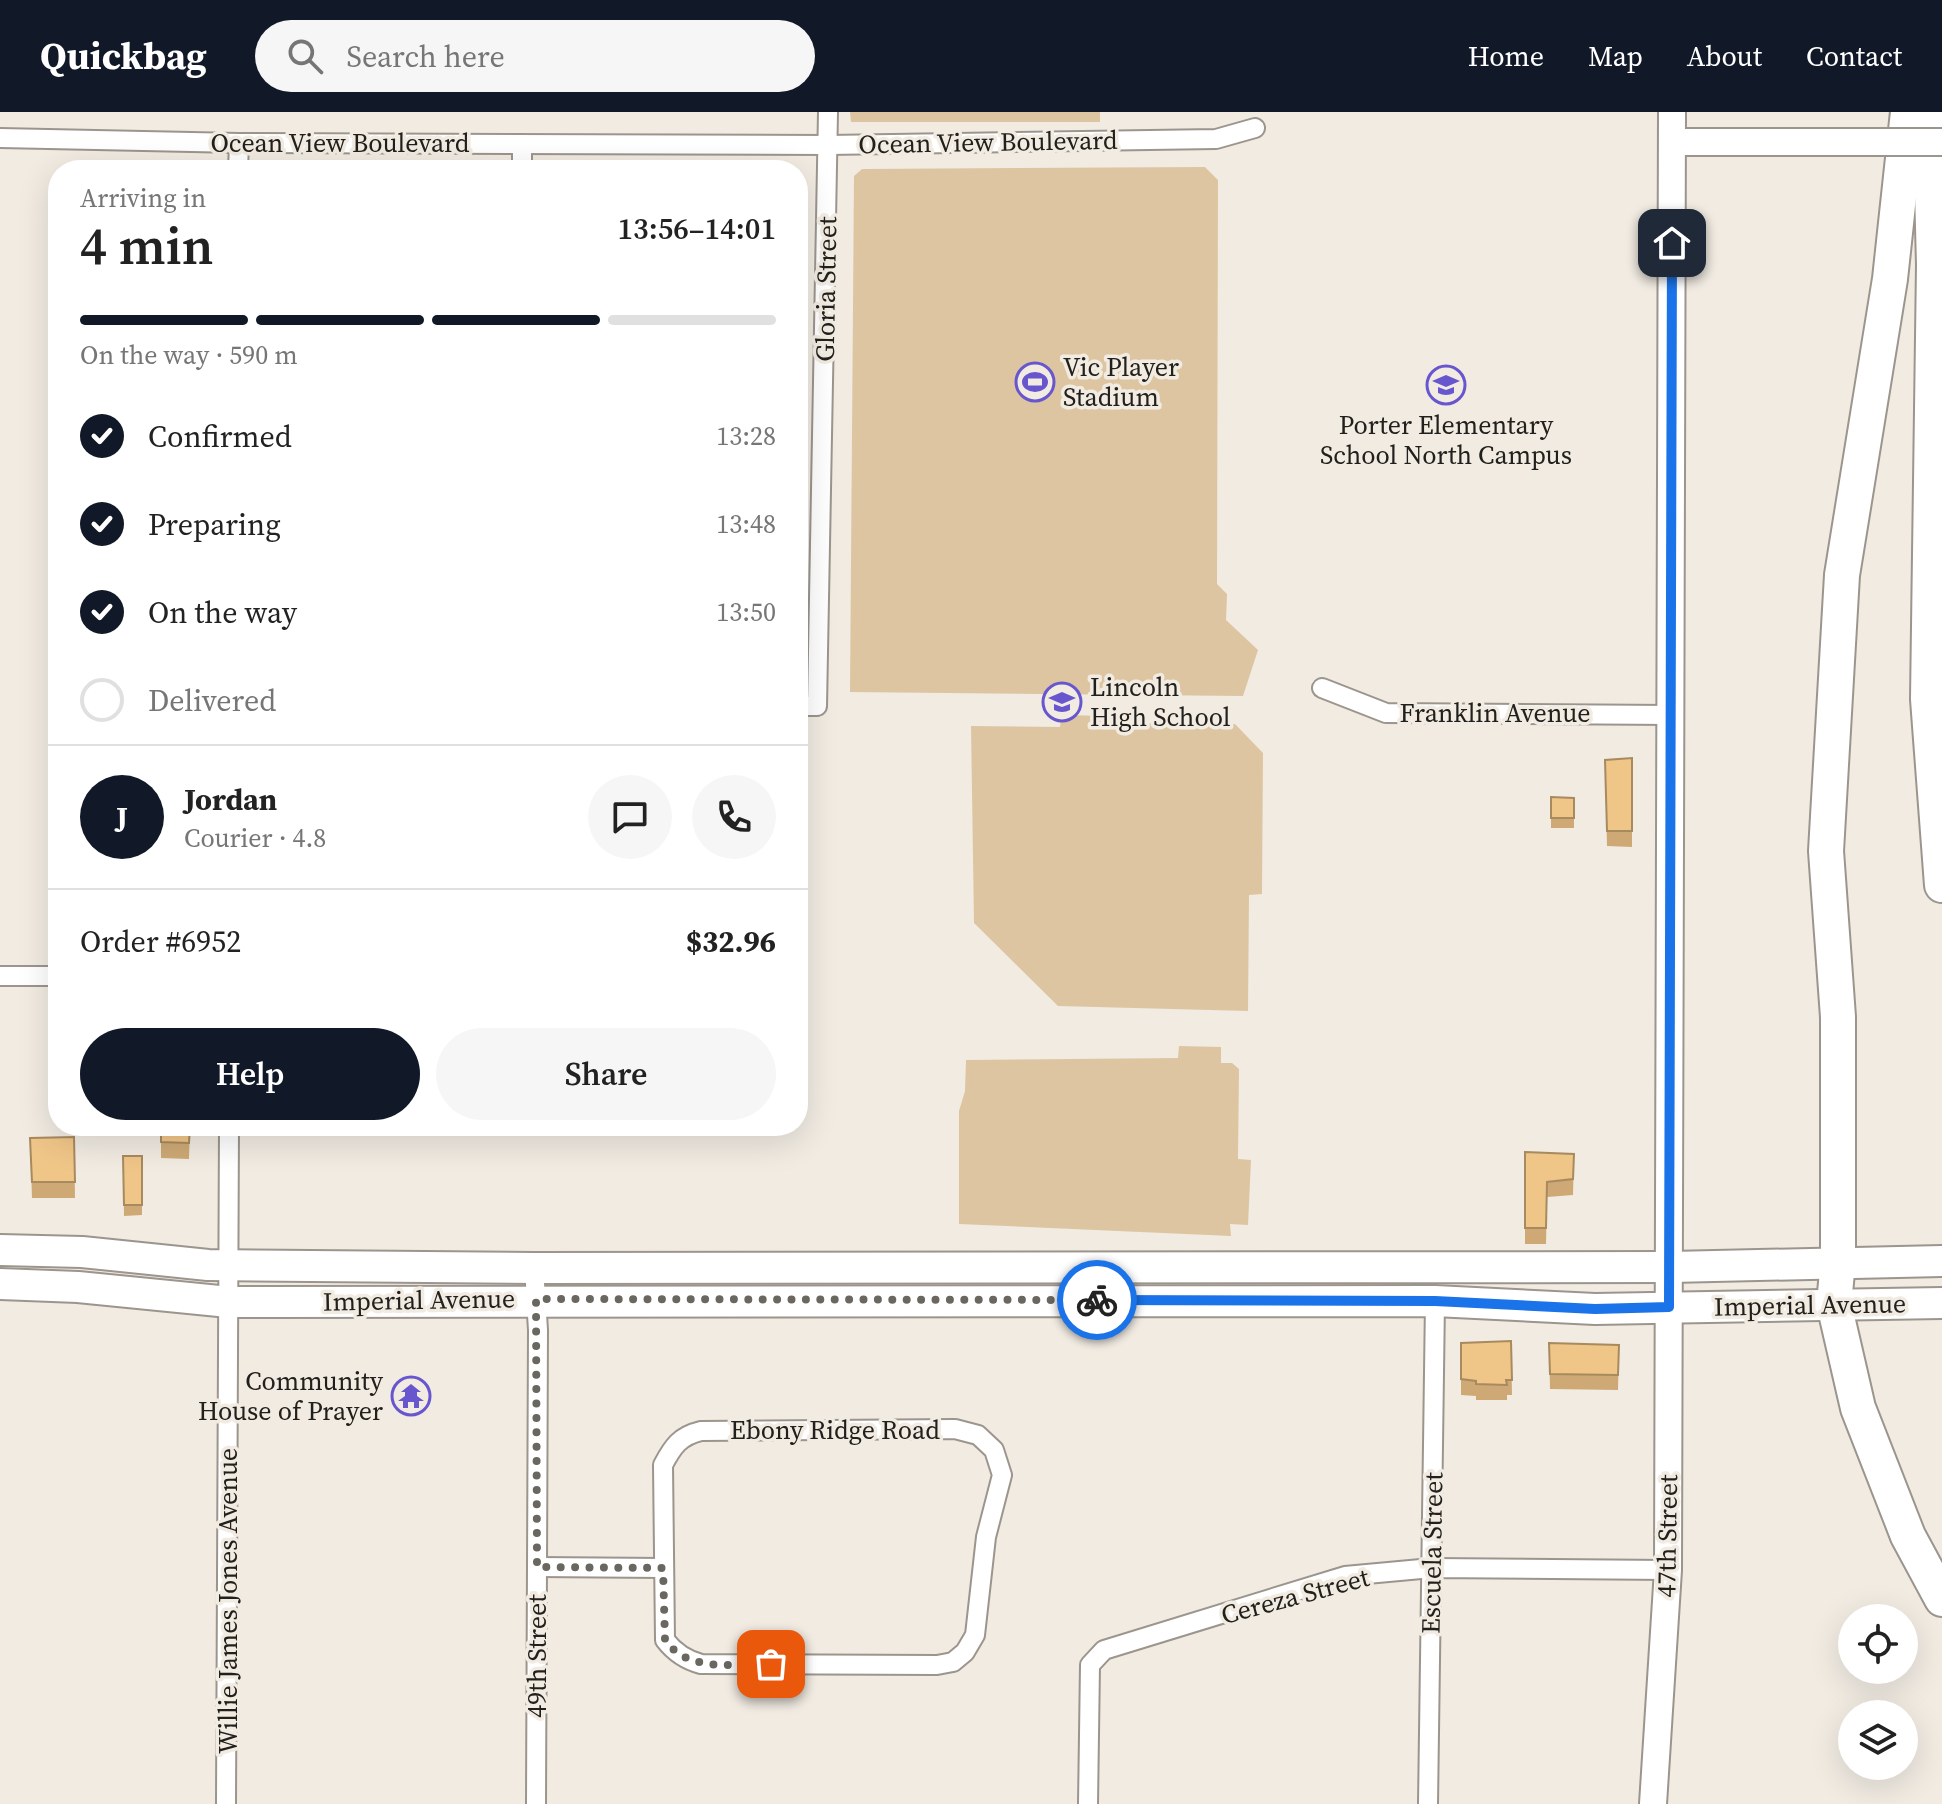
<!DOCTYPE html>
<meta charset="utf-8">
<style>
:root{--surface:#fff;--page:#f6f6f6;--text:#222;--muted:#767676;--line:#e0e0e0;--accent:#111827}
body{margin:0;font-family:"Source Serif 4",serif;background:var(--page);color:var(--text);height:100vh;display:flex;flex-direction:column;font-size:30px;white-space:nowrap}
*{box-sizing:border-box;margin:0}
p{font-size:26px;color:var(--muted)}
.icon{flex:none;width:44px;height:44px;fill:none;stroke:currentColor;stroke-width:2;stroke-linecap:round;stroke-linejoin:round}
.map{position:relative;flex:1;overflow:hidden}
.panel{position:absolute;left:48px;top:48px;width:760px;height:976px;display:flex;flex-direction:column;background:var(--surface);border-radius:32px;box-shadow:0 8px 32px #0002}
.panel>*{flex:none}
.tools{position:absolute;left:1838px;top:1492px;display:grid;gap:16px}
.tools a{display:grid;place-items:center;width:80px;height:80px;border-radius:50%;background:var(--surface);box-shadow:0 8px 32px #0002;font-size:40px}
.pin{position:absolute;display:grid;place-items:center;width:68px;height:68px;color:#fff;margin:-34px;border-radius:16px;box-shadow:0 4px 12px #0006}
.courier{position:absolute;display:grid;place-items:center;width:80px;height:80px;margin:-40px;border:6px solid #1a73e8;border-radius:50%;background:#fff;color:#222;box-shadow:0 2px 10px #0007}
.summary em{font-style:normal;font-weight:600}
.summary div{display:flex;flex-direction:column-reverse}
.summary{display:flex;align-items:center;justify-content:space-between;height:136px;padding:0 32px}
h1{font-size:52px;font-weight:600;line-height:60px}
.bar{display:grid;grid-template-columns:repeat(4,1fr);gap:12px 8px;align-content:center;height:96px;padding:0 32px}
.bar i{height:10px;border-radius:6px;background:var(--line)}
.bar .selected{background:var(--accent)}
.bar p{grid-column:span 4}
.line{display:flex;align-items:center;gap:20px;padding:0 32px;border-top:2px solid var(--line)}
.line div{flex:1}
.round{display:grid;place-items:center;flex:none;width:84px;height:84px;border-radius:42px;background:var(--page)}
ol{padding:0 32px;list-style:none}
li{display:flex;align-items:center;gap:24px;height:88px}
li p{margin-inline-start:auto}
li .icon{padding:8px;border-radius:50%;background:var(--accent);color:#fff;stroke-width:4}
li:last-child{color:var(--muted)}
li i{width:44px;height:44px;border:4px solid var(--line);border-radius:50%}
.button{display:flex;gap:16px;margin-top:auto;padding:16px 32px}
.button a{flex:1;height:92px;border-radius:48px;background:var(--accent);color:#fff;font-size:32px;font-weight:600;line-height:92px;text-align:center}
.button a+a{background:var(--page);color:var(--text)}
header{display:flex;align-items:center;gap:48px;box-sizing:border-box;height:112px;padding:0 40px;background:var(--accent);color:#fff}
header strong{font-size:38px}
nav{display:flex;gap:44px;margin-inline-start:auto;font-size:28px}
.search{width:560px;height:72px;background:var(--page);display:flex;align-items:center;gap:20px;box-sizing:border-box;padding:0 28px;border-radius:44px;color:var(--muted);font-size:30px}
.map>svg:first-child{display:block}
.green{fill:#dec5a2}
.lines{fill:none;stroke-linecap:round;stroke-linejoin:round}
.street-casing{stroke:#9c958d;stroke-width:22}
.secondary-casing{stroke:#9c958d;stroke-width:30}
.primary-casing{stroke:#9c958d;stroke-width:34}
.highway-casing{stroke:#9c958d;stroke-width:38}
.street{stroke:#fff;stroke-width:18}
.secondary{stroke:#fff;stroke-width:26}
.primary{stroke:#fff;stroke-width:30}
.highway{stroke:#fff;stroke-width:34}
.secondary-bridge-casing{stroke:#9c958d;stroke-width:30;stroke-linecap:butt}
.secondary-bridge{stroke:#fff;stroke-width:26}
.wall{fill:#cea975}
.building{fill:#f0c588;stroke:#a88a5f;stroke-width:2}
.done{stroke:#6a6761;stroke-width:8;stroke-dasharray:0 14.4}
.route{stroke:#1a73e8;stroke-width:10}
.labels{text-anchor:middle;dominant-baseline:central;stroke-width:7;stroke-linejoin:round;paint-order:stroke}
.street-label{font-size:26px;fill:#22201c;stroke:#f1ebe2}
.poi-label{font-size:26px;fill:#22201c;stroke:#f1ebe2;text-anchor:start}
</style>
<header>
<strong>Quickbag</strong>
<div class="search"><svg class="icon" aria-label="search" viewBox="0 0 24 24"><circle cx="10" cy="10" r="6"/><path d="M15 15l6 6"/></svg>Search here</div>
<nav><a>Home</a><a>Map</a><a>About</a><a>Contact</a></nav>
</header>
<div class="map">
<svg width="1942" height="1692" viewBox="0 0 1942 1692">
<rect width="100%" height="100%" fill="#f1ebe2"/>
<g class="green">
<polygon points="850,0 1100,0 1100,10 851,10"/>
<polygon points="1205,55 1218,68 1217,472 1227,482 1226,508 1258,538 1243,584 850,580 854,64 862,57"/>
<polygon points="1061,603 1108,604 1109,611 1235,612 1263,641 1262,782 1249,783 1248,899 1058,894 974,811 971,614 1060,615"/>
<polygon points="1179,934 1221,935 1221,951 1232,951 1239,957 1238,1047 1251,1048 1248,1113 1230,1112 1231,1124 959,1112 959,999 965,979 966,948 1178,946"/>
</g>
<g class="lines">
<defs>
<g id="street">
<polyline points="0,26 239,31 829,33 1216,27 1255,16"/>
<polyline points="522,32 522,58"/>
<polyline points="238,58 239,31"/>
<polyline points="1322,576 1386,601 1672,603"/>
<polyline points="798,594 817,594 828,0"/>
<polyline points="0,864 58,864"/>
<polyline points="534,1156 538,1218 536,1692"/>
<path d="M955,1317L978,1323L994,1338L1002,1363L986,1425L975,1523L965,1540L953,1550L937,1553L701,1552C686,1548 675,1541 665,1528L663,1353C673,1334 680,1324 701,1319Z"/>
<polyline points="537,1455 663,1456"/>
<polyline points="226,1692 229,1014"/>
<polyline points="1088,1692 1090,1553 1104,1538 1345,1464 1432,1456 1668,1458"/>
<polyline points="1428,1692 1435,1189"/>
</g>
<g id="secondary">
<polyline points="1672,30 1844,30"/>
<polyline points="1653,1692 1668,1458 1672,0"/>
</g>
<g id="primary">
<polyline points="0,1138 82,1140 208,1153 534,1156 1671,1155 1942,1149"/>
<polyline points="0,1172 78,1175 229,1190 1435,1189 1595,1197 1942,1191"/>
</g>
<g id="highway">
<polyline points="1908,0 1890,167 1842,463 1826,739 1838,905 1838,1149 1834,1192 1858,1296 1908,1424 1942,1487"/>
<polyline points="1930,0 1934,153 1928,587 1942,773"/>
</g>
</defs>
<use href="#street" class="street-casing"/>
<use href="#secondary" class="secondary-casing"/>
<use href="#primary" class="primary-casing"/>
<use href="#highway" class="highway-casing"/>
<use href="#street" class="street"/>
<use href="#secondary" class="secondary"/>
<use href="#primary" class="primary"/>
<use href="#highway" class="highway"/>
<defs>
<polyline id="secondary-bridge" points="1844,30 1942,30"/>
</defs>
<use href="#secondary-bridge" class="secondary-bridge-casing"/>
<use href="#secondary-bridge" class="secondary-bridge"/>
</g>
<g class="wall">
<polygon points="1632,646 1632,735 1607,734 1605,648"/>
<polygon points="1551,685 1574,686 1574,716 1551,716"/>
<polygon points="161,1014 190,1014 189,1047 161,1046"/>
<polygon points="74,1025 75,1086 32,1086 30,1026"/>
<polygon points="1525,1040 1574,1042 1573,1083 1547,1085 1546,1132 1525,1132"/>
<polygon points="123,1044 142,1044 142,1103 124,1104"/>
<polygon points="1511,1229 1512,1283 1507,1283 1507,1288 1476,1288 1476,1284 1461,1283 1461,1231"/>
<polygon points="1549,1231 1619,1233 1618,1278 1550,1277"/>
</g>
<g class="building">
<polygon points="1632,646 1632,719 1607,719 1605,648"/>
<polygon points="1551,685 1574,686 1574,706 1551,706"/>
<polygon points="161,1014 190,1014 189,1031 161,1030"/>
<polygon points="74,1025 75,1070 32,1070 30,1026"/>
<polygon points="1525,1040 1574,1042 1573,1067 1547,1070 1546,1116 1525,1116"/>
<polygon points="123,1044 142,1044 142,1093 124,1093"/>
<polygon points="1511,1229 1512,1268 1506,1268 1507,1273 1476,1272 1476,1269 1461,1267 1461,1231"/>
<polygon points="1549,1231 1619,1233 1618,1263 1550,1262"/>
</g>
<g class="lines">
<path class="done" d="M771,1552C735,1552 688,1561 665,1528L663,1456L537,1455L536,1187L1097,1188"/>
<polyline class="route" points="1097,1188 1435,1189 1595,1197 1669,1195 1672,131"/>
</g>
<defs>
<symbol id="stadium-ring" viewBox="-11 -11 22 22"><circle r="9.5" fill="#f1ebe2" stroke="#6856cf" stroke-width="1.5"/><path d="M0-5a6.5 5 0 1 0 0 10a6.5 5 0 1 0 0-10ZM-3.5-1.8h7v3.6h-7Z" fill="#6856cf"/></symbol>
<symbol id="school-ring" viewBox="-11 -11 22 22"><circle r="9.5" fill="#f1ebe2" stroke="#6856cf" stroke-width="1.5"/><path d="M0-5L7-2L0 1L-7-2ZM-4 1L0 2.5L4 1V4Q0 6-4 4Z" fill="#6856cf"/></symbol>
<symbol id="temple-ring" viewBox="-11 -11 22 22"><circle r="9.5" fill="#f1ebe2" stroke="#6856cf" stroke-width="1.5"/><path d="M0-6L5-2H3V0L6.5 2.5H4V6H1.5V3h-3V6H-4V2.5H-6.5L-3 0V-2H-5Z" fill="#6856cf"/></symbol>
</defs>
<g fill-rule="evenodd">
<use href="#stadium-ring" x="1013" y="248" width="44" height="44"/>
<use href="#school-ring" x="1424" y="251" width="44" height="44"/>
<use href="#school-ring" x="1040" y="568" width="44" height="44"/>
<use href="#temple-ring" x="389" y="1262" width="44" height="44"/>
</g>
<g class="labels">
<g class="street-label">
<text transform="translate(988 30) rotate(-1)">Ocean View Boulevard</text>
<text x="340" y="31">Ocean View Boulevard</text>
<text transform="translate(826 177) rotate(-89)">Gloria Street</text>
<text x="1495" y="601">Franklin Avenue</text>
<text transform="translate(419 1188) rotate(-1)">Imperial Avenue</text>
<text transform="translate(1810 1193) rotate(-1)">Imperial Avenue</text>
<text x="835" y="1318">Ebony Ridge Road</text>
<text transform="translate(1667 1424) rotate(-89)">47th Street</text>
<text transform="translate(1432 1441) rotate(-89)">Escuela Street</text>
<text transform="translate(1295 1484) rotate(-15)">Cereza Street</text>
<text transform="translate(228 1489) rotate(-90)">Willie James Jones Avenue</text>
<text transform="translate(537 1544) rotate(-90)">49th Street</text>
</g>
<g class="poi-label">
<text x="1063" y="255">Vic Player<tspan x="1063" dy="30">Stadium</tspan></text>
<text x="1446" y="313" text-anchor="middle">Porter Elementary<tspan x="1446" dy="30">School North Campus</tspan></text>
<text x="1090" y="575">Lincoln<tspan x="1090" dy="30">High School</tspan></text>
<text x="383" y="1269" text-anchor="end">Community<tspan x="383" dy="30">House of Prayer</tspan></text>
</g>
</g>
</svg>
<div class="tools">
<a><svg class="icon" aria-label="locate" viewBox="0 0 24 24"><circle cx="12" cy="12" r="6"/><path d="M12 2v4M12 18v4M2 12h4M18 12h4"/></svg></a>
<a><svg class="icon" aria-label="layers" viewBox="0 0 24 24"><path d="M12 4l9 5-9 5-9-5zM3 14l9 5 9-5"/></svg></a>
</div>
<div class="pin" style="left:771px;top:1552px;background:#ea580c"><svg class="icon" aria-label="bag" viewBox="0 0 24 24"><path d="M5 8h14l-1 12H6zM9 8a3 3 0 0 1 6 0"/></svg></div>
<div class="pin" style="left:1672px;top:131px;background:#1f2937"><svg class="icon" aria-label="home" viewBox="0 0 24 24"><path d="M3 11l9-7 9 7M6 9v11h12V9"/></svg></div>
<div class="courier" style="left:1097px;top:1188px"><svg class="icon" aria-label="bike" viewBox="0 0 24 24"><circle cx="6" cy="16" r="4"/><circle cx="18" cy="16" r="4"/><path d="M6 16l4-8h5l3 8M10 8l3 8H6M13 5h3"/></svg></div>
<section class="panel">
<div class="summary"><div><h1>4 min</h1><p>Arriving in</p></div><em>13:56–14:01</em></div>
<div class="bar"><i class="selected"></i><i class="selected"></i><i class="selected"></i><i></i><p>On the way · 590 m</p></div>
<ol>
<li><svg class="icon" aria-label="check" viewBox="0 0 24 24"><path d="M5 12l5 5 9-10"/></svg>Confirmed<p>13:28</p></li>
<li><svg class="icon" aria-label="check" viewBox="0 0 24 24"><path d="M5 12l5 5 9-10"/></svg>Preparing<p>13:48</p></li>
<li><svg class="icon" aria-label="check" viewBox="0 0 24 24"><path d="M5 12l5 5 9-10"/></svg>On the way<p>13:50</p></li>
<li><i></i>Delivered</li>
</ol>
<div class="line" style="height:144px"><b class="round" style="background:var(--accent);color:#fff">J</b><div><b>Jordan</b><p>Courier · 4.8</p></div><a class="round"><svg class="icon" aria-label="chat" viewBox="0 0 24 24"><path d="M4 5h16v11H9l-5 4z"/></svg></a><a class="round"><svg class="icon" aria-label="phone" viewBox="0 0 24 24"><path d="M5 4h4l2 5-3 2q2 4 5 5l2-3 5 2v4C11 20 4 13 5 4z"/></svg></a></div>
<div class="line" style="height:104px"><div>Order #6952</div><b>$32.96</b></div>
<div class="button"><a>Help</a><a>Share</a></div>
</section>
</div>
